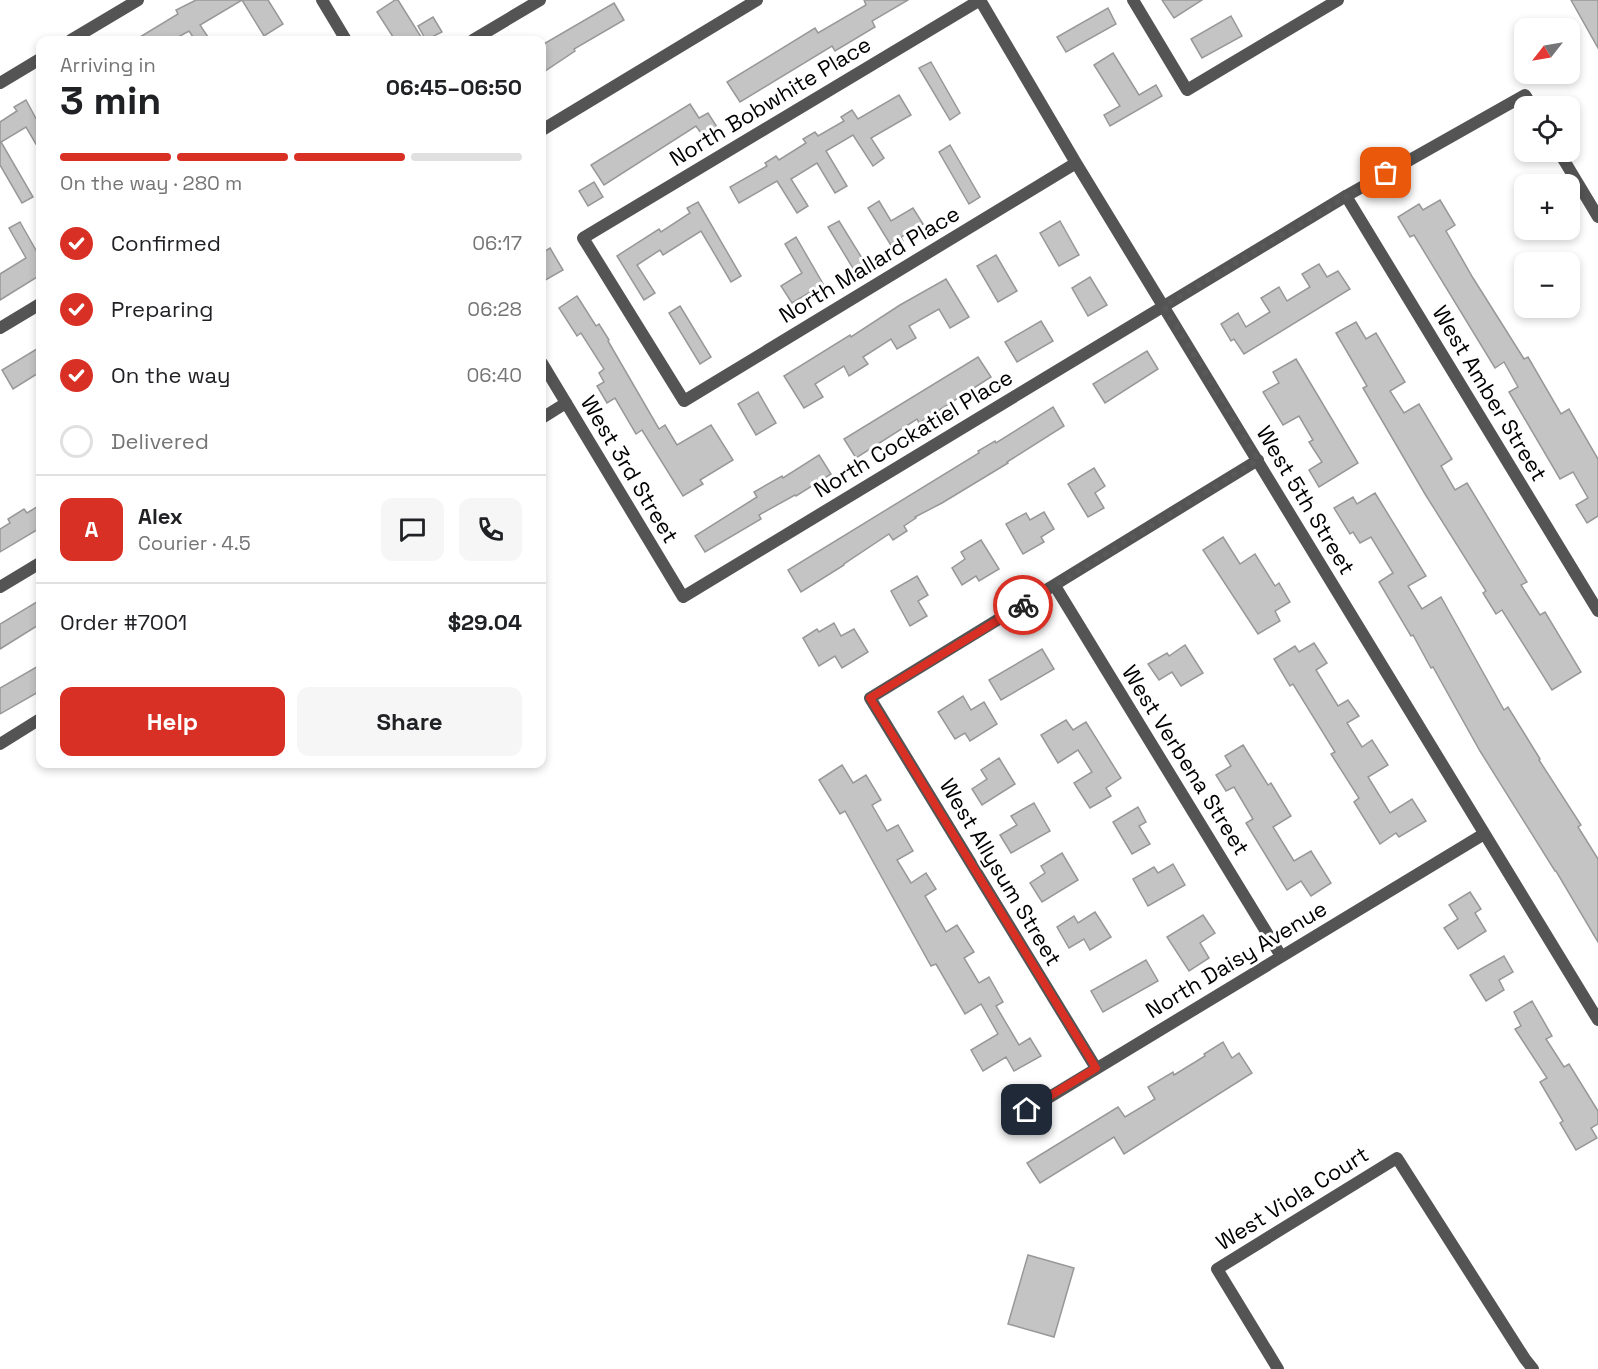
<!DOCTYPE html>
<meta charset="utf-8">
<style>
:root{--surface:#fff;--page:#f6f6f6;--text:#202124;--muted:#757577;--line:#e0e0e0;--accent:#d93025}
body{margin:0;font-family:"Space Grotesk",sans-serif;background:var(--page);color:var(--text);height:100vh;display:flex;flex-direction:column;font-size:22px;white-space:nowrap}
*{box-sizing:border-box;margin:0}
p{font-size:20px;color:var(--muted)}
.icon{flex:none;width:33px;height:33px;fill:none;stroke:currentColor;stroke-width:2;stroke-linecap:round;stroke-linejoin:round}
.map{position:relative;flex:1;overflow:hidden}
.sheet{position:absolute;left:36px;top:36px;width:510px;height:732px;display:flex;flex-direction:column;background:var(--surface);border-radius:12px;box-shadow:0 3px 9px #0003}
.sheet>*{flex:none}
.needle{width:39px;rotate:239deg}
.controls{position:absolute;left:1514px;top:18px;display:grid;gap:12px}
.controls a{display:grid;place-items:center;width:66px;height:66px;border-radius:12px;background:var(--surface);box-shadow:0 3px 9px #0003;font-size:30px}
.pin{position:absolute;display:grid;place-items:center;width:51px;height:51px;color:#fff;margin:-26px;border-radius:12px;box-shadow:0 3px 9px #0006}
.courier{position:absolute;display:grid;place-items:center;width:60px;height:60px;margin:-30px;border:4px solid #d93025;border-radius:50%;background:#fff;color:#222;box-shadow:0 2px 8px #0007}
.overview em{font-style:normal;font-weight:800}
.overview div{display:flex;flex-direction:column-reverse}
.overview{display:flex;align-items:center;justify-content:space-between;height:102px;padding:0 24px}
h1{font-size:39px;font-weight:800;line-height:45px}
.bar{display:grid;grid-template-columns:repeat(4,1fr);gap:9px 6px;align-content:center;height:72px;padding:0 24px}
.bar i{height:8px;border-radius:4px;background:var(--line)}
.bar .current{background:var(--accent)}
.bar p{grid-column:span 4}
.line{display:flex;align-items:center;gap:15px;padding:0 24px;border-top:2px solid var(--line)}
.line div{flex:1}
.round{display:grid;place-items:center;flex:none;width:63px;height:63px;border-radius:12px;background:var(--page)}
ol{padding:0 24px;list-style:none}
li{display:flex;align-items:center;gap:18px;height:66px}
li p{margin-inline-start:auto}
li .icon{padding:6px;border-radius:50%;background:var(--accent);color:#fff;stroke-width:4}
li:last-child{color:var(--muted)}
li i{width:33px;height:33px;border:3px solid var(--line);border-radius:50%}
.primary-button{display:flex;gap:12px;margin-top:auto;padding:12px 24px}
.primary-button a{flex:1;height:69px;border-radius:12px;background:var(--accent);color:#fff;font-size:24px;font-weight:800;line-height:69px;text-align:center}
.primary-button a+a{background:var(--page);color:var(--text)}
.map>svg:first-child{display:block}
.building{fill:#c4c4c4;stroke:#989898;stroke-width:1.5}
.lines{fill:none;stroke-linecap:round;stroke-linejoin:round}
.minor{stroke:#545454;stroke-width:12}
.tertiary{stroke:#545454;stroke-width:12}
.done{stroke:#595959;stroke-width:6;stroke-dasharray:0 10.8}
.route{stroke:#d93025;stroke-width:8}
.labels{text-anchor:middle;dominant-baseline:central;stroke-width:6;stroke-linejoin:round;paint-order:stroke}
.street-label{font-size:22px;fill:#000;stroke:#fff}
</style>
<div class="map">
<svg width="1598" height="1369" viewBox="0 0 1598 1369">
<rect width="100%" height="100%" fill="#fff"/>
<g class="building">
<polygon points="196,0 268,0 283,24 264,36 242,0 200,25 210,40 195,40 189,31 173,40 135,40 178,14 176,10"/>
<polygon points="395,0 398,0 423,40 395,40 377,12"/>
<polygon points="864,0 908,0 872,21 875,27 835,51 832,46 740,102 727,82 815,28 818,33 866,5"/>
<polygon points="1162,0 1202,0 1174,18"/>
<polygon points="1571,0 1598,0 1598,48"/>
<polygon points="614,3 624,20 574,49 575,51 542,73 542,45"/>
<polygon points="1108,8 1116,24 1066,52 1057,37"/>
<polygon points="1231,16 1242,36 1202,58 1191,39"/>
<polygon points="433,17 442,32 426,40 418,26"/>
<polygon points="1113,53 1139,95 1156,85 1162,96 1110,126 1104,115 1120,106 1094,65"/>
<polygon points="931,62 960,113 950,120 919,68"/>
<polygon points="899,95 911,115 871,138 884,158 873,166 853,135 826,151 847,186 835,193 817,163 791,179 808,206 797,213 777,181 739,203 730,187 767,166 765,163 776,156 779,160 806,143 803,139 815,132 818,136 844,121 841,117 852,110 858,119"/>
<polygon points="26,100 40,126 40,151 26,127 1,142 33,197 22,203 0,165 0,122 17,111 14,107"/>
<polygon points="690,104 699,118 708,113 717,127 703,136 696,126 604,185 591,165"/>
<polygon points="950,145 980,197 969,204 939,152"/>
<polygon points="594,182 603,197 588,206 579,191"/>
<polygon points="1440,200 1455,225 1446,231 1473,278 1524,359 1528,357 1561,414 1569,409 1598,459 1598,516 1587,523 1576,505 1588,498 1573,472 1560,479 1509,392 1518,387 1504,362 1495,368 1414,235 1410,237 1398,217 1419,204 1423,210"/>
<polygon points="879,201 891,221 913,208 923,224 901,237 903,241 892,247 868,208"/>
<polygon points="698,202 741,276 731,282 701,231 663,255 660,250 637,265 655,293 644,300 617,256 659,229 661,232 690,213 687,208"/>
<polygon points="839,221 865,263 854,270 828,227"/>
<polygon points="1060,221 1079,255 1059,266 1040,233"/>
<polygon points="20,222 37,252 40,250 40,283 37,277 0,300 0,274 26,258 9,228"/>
<polygon points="796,237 826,289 815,295 812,291 792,303 781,286 802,273 785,244"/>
<polygon points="550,248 563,270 542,282 542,253"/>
<polygon points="996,255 1017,291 998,302 977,266"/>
<polygon points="1319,264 1327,277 1338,271 1350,289 1244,354 1234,339 1231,341 1221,324 1238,313 1246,327 1270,312 1261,298 1279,287 1287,301 1310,287 1302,274"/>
<polygon points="1090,277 1107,305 1088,316 1072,288"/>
<polygon points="946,279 969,317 950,328 939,309 909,326 916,338 897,349 891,339 863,357 868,364 849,376 844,366 815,384 823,397 804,408 784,376 850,335 851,337 900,305"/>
<polygon points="577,296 596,326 599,324 609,340 608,341 659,429 665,425 677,445 711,425 733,460 700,480 703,484 683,496 642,430 636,434 615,398 607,403 597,386 604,382 599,373 604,369 581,333 577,336 559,308"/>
<polygon points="680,306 711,357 700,364 669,313"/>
<polygon points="1041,321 1053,341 1017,362 1005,342"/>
<polygon points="1356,322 1366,339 1376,333 1405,382 1390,391 1404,413 1419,404 1452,459 1441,466 1455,490 1467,483 1527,582 1521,585 1540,615 1545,612 1581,672 1552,690 1502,610 1496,614 1483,593 1486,591 1425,494 1363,388 1367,386 1336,333"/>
<polygon points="40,347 40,372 13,389 2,370"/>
<polygon points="1147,351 1158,369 1105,403 1093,384"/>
<polygon points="978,357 991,377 919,423 917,419 856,458 844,439"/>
<polygon points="1296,359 1358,463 1319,487 1309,470 1322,462 1309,442 1313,440 1299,416 1283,425 1263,392 1279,383 1273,372"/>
<polygon points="758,392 776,423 756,435 738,404"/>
<polygon points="1053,407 1064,426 1007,462 1008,463 942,503 915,517 916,518 904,526 907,531 893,540 889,534 844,564 844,565 801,592 788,570 979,453 978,451 995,441 996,443"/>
<polygon points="819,455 831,474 796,496 795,495 759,515 761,519 705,552 695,536 757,497 754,492 782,476 783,478"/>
<polygon points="1094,468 1105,486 1095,493 1104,508 1088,517 1068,484"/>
<polygon points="1375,493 1426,576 1408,586 1422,609 1441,597 1504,710 1508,707 1540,759 1539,760 1581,825 1578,827 1598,859 1598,942 1556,871 1555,871 1480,751 1433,667 1431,668 1413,635 1411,636 1379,582 1393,573 1371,537 1360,543 1353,532 1350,534 1334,508 1353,497 1357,504"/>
<polygon points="40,505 40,528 0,552 0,529 10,523 8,519 24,509 27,513"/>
<polygon points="1044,512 1054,529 1041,537 1044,542 1023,554 1006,524 1026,513 1030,520"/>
<polygon points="1223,537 1240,564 1255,554 1275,586 1279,583 1290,602 1275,611 1280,621 1258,634 1203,550"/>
<polygon points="981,540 999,569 979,581 976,576 962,585 952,568 965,559 961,552"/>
<polygon points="917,576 928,595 918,601 927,616 910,626 891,591"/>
<polygon points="40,600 40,624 0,649 0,624"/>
<polygon points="834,623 841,636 854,629 868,652 842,668 835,656 819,666 803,638 817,629 819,632"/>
<polygon points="1314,643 1327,663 1316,670 1338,706 1348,700 1359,716 1347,723 1362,747 1372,740 1388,765 1368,777 1390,813 1412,799 1426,821 1399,837 1396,833 1380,844 1354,802 1359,798 1331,754 1335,752 1293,684 1290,686 1274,659 1295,646 1299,652"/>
<polygon points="1185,645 1203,673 1181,686 1172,672 1159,680 1148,664 1167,653 1169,656"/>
<polygon points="1042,649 1054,669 1001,700 989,680"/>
<polygon points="40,665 40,691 0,714 0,688"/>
<polygon points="963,696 971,710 984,702 997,724 970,741 965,733 955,739 938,712"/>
<polygon points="1066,720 1073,730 1086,722 1121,778 1106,788 1111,796 1090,808 1074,783 1092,772 1078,750 1058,763 1041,735"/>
<polygon points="1243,745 1268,785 1271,783 1291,816 1273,827 1294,861 1311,851 1331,883 1311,896 1301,881 1287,890 1246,823 1253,819 1234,787 1226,791 1216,775 1231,766 1225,756"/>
<polygon points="999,758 1015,784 982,805 972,789 987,779 981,770"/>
<polygon points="842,765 853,783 866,775 881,800 872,805 887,831 898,825 913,851 897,860 911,883 926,873 936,889 925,896 946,932 957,925 974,952 964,958 979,983 989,977 1003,1002 996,1006 1019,1045 1030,1038 1041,1056 1014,1071 1006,1057 983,1071 971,1050 998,1034 981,1004 965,1014 936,964 931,966 845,811 840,814 819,780"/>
<polygon points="1034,803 1050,831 1011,853 1000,835 1017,825 1011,816"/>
<polygon points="1138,807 1146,822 1139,826 1150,844 1132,854 1113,822"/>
<polygon points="1062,853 1078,880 1042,902 1030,883 1045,873 1041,866"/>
<polygon points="1173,864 1185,885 1148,906 1133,879 1154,867 1158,873"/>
<polygon points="1470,892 1481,909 1475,913 1486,931 1458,949 1444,928 1458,919 1449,905"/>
<polygon points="1095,912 1111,937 1090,950 1084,939 1069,948 1057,927 1074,916 1078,923"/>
<polygon points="1203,915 1215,933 1200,943 1209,958 1189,971 1167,937"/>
<polygon points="1504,956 1513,972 1499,980 1504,990 1486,1001 1470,975"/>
<polygon points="1146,960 1158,981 1103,1012 1091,991"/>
<polygon points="1532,1001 1552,1036 1546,1039 1564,1067 1569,1064 1598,1111 1598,1124 1591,1128 1597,1138 1576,1150 1560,1123 1563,1121 1540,1082 1547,1078 1515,1029 1521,1026 1514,1012"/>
<polygon points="1223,1042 1232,1058 1239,1053 1252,1073 1124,1154 1114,1137 1040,1183 1027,1163 1118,1107 1125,1117 1155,1099 1148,1087 1173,1072 1174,1075 1205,1056 1204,1054"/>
<polygon points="1028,1255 1074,1268 1054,1337 1008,1324"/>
</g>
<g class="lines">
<g class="minor">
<polyline points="1133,0 1187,90 1338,0"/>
<polyline points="71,40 138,0"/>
<polyline points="473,40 540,0"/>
<polyline points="0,83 40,59"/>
<polyline points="1559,152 1598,217"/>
<polyline points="1076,163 684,401 583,238 980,0 1076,163 1598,1020"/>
<polyline points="1346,196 1598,611"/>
<polyline points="0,328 40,304"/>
<polyline points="542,363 683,597 1346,196 1525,95 1532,106"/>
<polyline points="542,418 566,403"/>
<polyline points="1055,586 1281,956"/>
<polyline points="0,587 40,563"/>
<polyline points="0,744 40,719"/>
<polyline points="1096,1068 870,698 1258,460"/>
<polyline points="1010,1121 1484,834"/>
<polyline points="1278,1369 1217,1269 1397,1158 1525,1359 1533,1369"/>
</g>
<g class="tertiary">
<polyline points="322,0 346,40"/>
<polyline points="542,130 757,0"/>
</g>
</g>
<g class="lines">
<polyline class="done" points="1023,605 1258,460 1164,306 1386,173"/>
<polyline class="route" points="1023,605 870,698 1096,1068 1027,1110"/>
</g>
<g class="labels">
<g class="street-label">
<text transform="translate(770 101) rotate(-31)">North Bobwhite Place</text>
<text transform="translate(869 264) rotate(-31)">North Mallard Place</text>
<text transform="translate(1490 393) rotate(59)">West Amber Street</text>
<text transform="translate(913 433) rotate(-31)">North Cockatiel Place</text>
<text transform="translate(630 469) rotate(59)">West 3rd Street</text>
<text transform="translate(1306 500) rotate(59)">West 5th Street</text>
<text transform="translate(1186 760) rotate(58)">West Verbena Street</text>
<text transform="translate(1001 872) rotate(59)">West Allysum Street</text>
<text transform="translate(1236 959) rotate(-31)">North Daisy Avenue</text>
<text transform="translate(1292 1198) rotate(-32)">West Viola Court</text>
</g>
</g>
</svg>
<div class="controls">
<a><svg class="needle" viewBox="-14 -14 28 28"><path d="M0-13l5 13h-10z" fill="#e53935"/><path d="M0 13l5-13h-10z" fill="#757577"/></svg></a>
<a><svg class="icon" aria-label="locate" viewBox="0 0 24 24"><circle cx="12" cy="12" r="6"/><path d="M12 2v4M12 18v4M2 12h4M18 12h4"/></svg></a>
<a>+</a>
<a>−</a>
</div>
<div class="pin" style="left:1386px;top:173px;background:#ea580c"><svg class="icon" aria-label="bag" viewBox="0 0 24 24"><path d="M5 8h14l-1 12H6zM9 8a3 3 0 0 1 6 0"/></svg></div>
<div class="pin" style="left:1027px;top:1110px;background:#1f2937"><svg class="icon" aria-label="home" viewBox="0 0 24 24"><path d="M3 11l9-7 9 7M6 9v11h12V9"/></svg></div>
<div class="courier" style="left:1023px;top:605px"><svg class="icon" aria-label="bike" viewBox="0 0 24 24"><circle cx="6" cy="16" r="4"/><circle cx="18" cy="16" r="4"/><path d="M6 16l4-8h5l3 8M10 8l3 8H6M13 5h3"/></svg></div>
<section class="sheet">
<div class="overview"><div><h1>3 min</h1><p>Arriving in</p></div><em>06:45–06:50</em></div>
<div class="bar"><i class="current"></i><i class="current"></i><i class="current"></i><i></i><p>On the way · 280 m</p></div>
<ol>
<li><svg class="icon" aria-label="check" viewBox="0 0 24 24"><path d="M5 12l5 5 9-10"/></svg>Confirmed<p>06:17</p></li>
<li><svg class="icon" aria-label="check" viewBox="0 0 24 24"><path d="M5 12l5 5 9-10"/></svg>Preparing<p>06:28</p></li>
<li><svg class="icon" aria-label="check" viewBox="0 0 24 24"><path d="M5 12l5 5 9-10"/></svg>On the way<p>06:40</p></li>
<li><i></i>Delivered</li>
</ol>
<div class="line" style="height:108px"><b class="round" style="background:var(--accent);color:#fff">A</b><div><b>Alex</b><p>Courier · 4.5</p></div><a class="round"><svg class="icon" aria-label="chat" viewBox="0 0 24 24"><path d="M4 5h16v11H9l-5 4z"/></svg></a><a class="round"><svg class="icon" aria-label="phone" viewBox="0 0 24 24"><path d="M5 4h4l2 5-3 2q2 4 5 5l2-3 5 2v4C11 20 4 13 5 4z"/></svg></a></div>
<div class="line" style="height:78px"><div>Order #7001</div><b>$29.04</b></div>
<div class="primary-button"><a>Help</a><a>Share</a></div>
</section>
</div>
